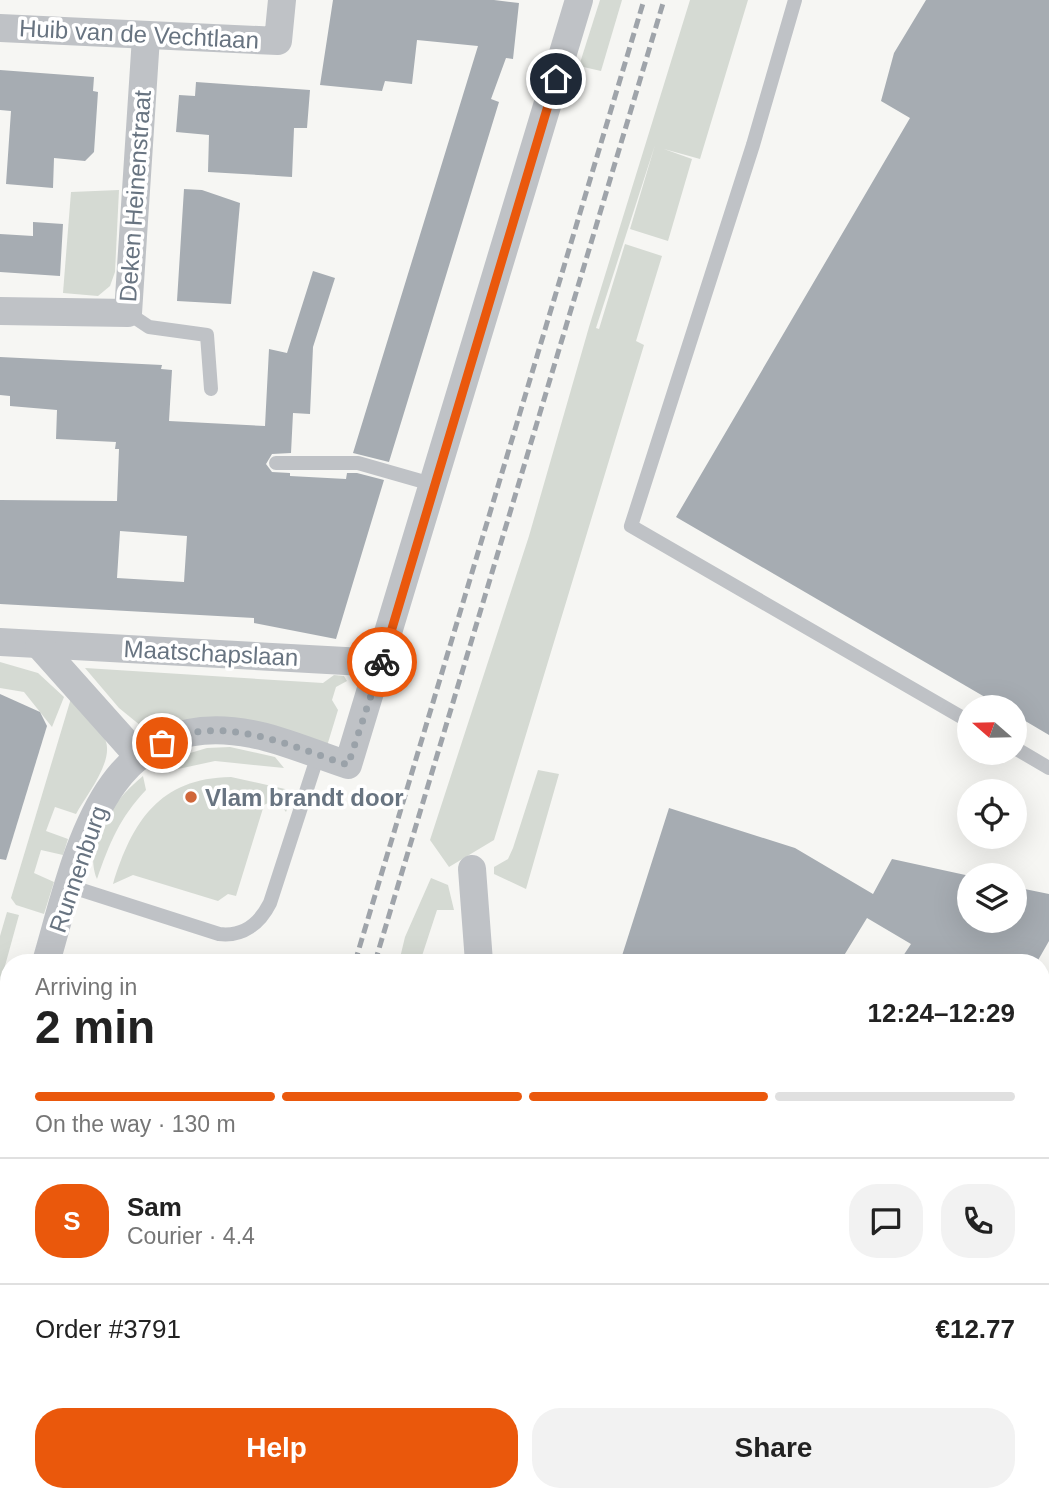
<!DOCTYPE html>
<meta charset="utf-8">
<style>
:root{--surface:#fff;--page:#f2f2f2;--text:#222;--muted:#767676;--line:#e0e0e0;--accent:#ea580c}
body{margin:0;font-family:Helvetica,sans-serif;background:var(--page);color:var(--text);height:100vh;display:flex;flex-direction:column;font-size:26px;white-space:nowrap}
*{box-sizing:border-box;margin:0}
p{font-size:23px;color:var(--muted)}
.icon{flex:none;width:38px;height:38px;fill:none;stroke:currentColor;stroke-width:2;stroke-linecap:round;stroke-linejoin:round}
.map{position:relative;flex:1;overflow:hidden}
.sheet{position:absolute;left:0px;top:954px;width:1050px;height:548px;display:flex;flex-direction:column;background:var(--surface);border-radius:28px 28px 0 0;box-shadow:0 7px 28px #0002}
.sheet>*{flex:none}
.needle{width:46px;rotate:290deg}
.tools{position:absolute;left:957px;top:695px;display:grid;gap:14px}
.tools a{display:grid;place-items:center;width:70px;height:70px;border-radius:50%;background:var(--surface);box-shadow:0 7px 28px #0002;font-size:35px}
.pin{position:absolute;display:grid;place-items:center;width:60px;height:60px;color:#fff;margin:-30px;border:4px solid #fff;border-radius:50%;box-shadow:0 2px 7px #0007}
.courier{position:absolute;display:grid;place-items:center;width:70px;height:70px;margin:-35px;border:5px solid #ea580c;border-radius:50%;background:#fff;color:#222;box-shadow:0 2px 9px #0007}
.summary em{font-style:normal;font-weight:700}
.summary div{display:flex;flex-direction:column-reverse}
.summary{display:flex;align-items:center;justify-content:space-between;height:119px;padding:0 35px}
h1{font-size:46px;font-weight:700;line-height:52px}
.bar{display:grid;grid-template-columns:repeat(4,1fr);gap:10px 7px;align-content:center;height:84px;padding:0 35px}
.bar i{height:9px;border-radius:5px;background:var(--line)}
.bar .selected{background:var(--accent)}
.bar p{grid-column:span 4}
.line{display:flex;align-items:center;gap:18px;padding:0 35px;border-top:2px solid var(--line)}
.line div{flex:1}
.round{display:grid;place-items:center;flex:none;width:74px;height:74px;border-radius:28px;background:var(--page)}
.cta{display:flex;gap:14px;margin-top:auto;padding:14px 35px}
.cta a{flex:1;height:80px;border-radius:28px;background:var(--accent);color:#fff;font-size:28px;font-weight:700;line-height:80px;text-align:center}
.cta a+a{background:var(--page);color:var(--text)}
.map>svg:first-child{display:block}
.green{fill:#d5dad3}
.building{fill:#a6acb2;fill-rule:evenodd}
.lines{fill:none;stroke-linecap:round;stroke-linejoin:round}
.secondary-casing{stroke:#b0b4b9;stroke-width:42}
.motorway-casing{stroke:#b2b5b8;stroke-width:42}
.service{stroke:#bfc2c6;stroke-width:14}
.minor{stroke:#bfc2c6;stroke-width:28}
.secondary{stroke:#fff;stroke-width:38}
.motorway{stroke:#fff;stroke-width:38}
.rail{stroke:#9fa4aa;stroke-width:5;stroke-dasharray:10 5;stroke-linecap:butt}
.done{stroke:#9aa2a9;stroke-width:7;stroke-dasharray:0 12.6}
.route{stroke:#ea580c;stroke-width:9}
.poi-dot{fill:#d06639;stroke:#fff;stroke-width:2.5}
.labels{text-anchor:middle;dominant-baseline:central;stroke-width:7;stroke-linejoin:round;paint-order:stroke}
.street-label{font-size:24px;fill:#687481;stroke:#fff}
.poi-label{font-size:24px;font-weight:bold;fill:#687481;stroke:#fff;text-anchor:start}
</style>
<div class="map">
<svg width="1049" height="1501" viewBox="0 0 1049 1501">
<rect width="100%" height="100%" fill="#f6f6f3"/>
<g class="green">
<polygon points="600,0 622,0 601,71 579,66"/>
<polygon points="690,0 748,0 700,159 664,149 692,159 668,241 630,229 655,145 596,328 599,329 625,244 662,256 636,341 644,345 494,840 449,867 430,840 529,536 589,327"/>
<polygon points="119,190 115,272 110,286 98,296 63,293 71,192"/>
<polygon points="0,662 38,673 64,697 52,727 24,692 0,688"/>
<path d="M85,668L323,683L334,675L344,676L347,681L336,687L332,700L338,710L327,746C249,718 228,709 146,730L119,708Z"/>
<path d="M72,695C82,709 97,724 105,739C115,761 86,795 76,814L55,807L46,831L68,839L63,855L41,850L34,873L54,882L44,914L16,905L11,898Z"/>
<polygon points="230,747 275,757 284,768 215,761 178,769 173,758 207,748"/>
<polygon points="538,770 559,774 526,889 494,874 494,867 508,859 513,848"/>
<path d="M143,776L146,790C120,817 109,844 97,879C82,841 115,799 143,776Z"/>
<path d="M231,777L285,789L291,798L286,812L276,799L264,805L236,896L228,894L218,901L133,875L113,884C132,822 159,778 231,777Z"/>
<polygon points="431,878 448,885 454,910 437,910 420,962 399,962 405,937"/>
<polygon points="7,912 19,915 3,973 9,977 9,988 0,986 0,936"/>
<polygon points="1049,1056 1049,1158 1041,1159 1041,1069"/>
<polygon points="790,1493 853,1493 846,1501 786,1501"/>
</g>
<g class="building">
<polygon points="333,0 494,0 519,3 513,59 506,58 491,99 499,102 389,462 353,453 478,46 417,40 412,84 385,81 382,91 320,85"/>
<polygon points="926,0 1049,0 1049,735 1015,715 1015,707 1002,707 676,517 910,118 881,101 894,53"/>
<polygon points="0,70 94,77 93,91 98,92 94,152 85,161 54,158 53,188 6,184 11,111 0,110"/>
<polygon points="196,82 310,90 307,128 294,128 292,177 208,172 209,135 176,132 179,95 195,96"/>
<polygon points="184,189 202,190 240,203 231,304 177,301"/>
<polygon points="33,222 63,224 60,276 0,272 0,234 33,236"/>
<path d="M313,271L335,278L313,347L310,414L293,413L291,453L272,454L266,464L272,472L290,473V476L346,479L347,473H357L384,480L336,639L254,623V618L0,604V500L117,501L119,449H115L116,442L56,439L57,410L10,406V396L0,395V357L162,365L161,369L172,370L169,421L265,426L269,349L287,353ZM120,531L187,536L184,582L117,578Z"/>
<polygon points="0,694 40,712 47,726 6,860 0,859"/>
<polygon points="669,808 795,848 873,894 892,859 970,876 970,920 1015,920 1015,887 1049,894 1049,941 1037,962 899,962 911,944 867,918 840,962 620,962"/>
</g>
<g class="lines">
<defs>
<g id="secondary">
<polyline points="1041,1231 1049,1219"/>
<polyline points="871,1501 877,1493"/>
</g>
<g id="motorway">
<polyline points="1041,1422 1049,1409"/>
<polyline points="994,1501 999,1493"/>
</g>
</defs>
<use href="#secondary" class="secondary-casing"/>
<use href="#motorway" class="motorway-casing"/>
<g class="service">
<polyline points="795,0 753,145 631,526 970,722"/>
<polyline points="128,313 149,327 207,335 211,389"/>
<polyline points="276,463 358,463 435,485"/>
<polyline points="1015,748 1049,768"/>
<path d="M69,886L219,934C243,937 260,923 270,903L318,755"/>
<polyline points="0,1152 9,1154"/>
</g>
<g class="minor">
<polyline points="0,28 278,41 282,0"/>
<polyline points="0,311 128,313 146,37"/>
<polyline points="0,642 382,663"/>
<polyline points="39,645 139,757"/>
<polyline points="472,869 479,962"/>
<path d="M46,962C77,857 102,704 252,734C284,740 317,755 348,765L579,0"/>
<polyline points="0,1114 9,1085"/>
<polyline points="532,1493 534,1501"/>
</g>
<use href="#secondary" class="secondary"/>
<use href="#motorway" class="motorway"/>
<g class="rail">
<polyline points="355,962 644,0"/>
<polyline points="375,962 664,0"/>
<polyline points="193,1501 196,1493"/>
<polyline points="213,1501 215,1493"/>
</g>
</g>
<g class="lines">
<path class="done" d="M162,743C221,712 292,747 348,765L382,662"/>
<polyline class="route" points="382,662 556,79"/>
</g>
<circle class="poi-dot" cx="191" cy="797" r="7"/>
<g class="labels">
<g class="street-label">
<text transform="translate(139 34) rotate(3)">Huib van de Vechtlaan</text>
<text transform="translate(135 196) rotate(-86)">Deken Heinenstraat</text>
<text transform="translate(211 653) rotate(3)">Maatschapslaan</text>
<text transform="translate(78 869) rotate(-71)">Runnenburg</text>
</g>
<g class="poi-label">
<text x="205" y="797">Vlam brandt door</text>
</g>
</g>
</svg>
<div class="tools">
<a><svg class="needle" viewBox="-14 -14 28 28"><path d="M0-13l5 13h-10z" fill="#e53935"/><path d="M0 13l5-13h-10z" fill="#767676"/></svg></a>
<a><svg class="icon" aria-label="locate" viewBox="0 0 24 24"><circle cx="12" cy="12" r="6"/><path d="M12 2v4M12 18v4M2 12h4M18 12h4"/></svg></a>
<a><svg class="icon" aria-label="layers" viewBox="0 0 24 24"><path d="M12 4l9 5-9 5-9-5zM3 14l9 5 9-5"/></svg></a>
</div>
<div class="pin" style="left:162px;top:743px;background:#ea580c"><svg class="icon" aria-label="bag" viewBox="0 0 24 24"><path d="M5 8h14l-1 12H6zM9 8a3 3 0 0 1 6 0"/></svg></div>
<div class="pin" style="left:556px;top:79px;background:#1f2937"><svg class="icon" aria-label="home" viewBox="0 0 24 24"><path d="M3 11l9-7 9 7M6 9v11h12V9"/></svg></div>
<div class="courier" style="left:382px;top:662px"><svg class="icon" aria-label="bike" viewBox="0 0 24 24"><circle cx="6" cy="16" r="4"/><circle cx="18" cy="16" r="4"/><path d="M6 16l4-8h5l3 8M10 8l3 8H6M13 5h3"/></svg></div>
<section class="sheet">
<div class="summary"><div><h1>2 min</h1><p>Arriving in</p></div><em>12:24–12:29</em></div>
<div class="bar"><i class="selected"></i><i class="selected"></i><i class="selected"></i><i></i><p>On the way · 130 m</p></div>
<div class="line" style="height:126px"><b class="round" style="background:var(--accent);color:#fff">S</b><div><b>Sam</b><p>Courier · 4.4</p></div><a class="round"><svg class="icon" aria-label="chat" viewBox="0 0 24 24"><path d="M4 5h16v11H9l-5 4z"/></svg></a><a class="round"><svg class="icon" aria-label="phone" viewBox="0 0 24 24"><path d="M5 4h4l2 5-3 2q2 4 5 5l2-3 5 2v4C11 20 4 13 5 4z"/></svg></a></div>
<div class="line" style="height:91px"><div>Order #3791</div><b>€12.77</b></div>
<div class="cta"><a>Help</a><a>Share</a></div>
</section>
</div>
